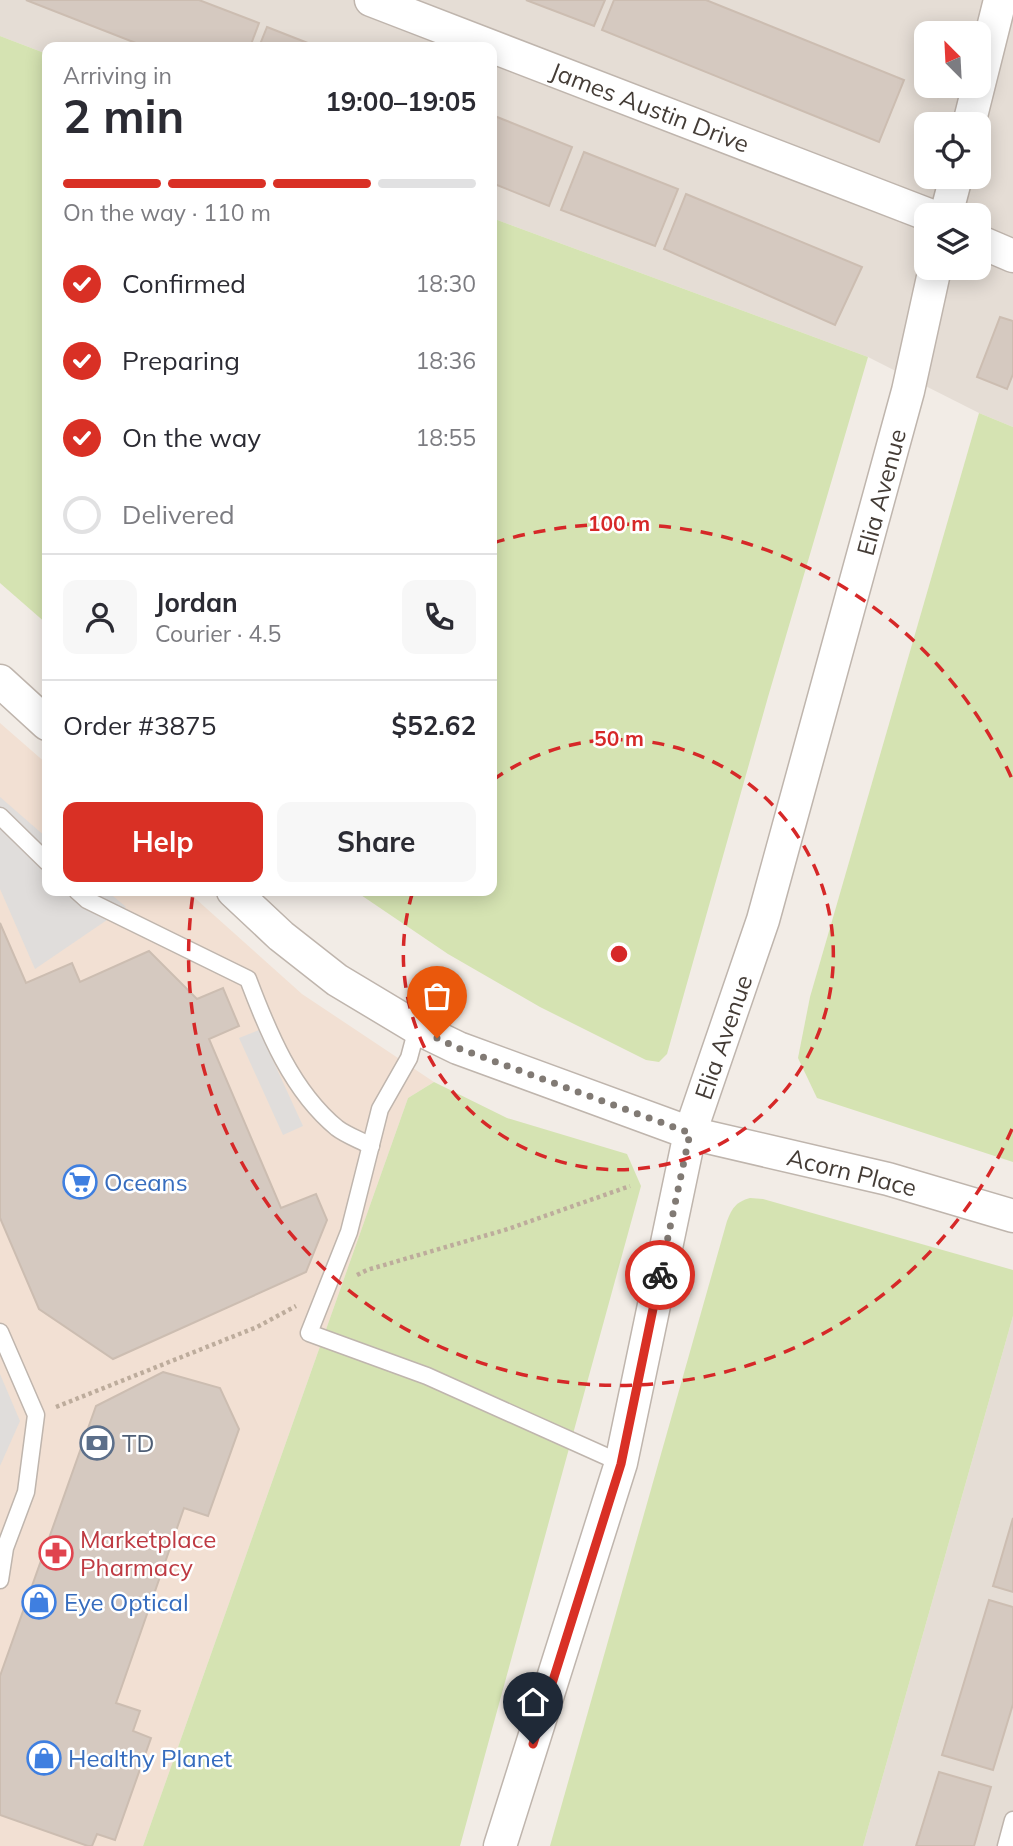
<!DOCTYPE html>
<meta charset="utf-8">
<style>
:root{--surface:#fff;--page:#f7f7f7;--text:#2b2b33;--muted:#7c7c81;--line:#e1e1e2;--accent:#d93025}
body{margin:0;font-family:Mulish,sans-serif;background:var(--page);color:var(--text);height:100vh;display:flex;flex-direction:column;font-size:26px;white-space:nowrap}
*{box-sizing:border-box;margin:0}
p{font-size:23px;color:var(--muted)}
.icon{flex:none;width:38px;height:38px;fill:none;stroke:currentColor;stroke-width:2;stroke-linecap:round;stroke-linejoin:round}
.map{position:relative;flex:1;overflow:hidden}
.side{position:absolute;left:42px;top:42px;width:455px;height:854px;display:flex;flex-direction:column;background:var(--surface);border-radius:14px;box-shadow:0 4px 18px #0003}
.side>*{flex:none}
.needle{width:46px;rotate:336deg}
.tools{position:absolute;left:914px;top:21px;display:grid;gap:14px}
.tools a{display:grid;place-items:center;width:77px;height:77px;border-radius:14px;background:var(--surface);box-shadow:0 4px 18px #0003;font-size:35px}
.pin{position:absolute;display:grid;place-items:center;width:60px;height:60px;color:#fff;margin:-72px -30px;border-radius:50% 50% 50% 0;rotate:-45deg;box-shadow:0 0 7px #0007}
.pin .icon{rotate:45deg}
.courier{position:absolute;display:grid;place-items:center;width:70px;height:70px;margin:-35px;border:5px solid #d93025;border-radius:50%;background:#fff;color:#222;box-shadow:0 2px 9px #0007}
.summary em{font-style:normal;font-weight:700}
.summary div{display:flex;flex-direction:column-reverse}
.summary{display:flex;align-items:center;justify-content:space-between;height:119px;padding:0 21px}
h1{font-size:46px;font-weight:700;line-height:52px}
.bar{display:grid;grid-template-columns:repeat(4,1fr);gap:10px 7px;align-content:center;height:84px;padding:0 21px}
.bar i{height:9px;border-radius:5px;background:var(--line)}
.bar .on{background:var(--accent)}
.bar p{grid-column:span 4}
.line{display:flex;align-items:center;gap:18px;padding:0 21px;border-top:2px solid var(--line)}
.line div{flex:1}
.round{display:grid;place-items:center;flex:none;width:74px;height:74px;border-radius:14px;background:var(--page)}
ol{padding:0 21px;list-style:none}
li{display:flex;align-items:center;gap:21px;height:77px}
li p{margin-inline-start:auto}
li .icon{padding:7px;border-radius:50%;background:var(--accent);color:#fff;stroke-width:4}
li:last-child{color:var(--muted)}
li i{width:38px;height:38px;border:4px solid var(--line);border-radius:50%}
.primary-button{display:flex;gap:14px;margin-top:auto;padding:14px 21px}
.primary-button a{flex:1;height:80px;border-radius:14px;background:var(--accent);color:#fff;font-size:28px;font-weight:700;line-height:80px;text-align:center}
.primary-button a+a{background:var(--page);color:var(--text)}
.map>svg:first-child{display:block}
.residential{fill:#e5ddd5;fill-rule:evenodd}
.commercial{fill:#f2e0d3}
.green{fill:#d5e3b2}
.parking{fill:#e0dddb}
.building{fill:#d5c9c0;stroke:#ccbdb1;stroke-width:2}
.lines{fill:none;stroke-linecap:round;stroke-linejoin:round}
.service-casing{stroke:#bfb5ad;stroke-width:19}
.minor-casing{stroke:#bfb5ad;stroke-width:35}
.path{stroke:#bdac9c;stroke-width:4.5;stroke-dasharray:3.5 3.5;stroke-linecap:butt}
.service{stroke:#fff;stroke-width:16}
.minor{stroke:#fff;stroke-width:32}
.done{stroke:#817a74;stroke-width:7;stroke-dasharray:0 12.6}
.route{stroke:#d93025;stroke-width:9}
.ring{fill:none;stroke:#d62828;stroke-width:3.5;stroke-dasharray:12 9}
.labels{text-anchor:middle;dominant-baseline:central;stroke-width:5;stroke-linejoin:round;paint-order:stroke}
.street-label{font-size:24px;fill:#443c36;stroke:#fff}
.shop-label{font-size:24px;fill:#366cbe;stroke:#fff;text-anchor:start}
.service-label{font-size:24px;fill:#4e5e75;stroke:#fff;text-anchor:start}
.health-label{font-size:24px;fill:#be3a42;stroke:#fff;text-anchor:start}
.centre{fill:#d62828;stroke:#fff;stroke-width:3.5}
.ring-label{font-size:21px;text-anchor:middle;font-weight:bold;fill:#d62828;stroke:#fff;stroke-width:5;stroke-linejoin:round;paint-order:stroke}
</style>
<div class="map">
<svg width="1013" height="1846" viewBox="0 0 1013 1846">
<rect width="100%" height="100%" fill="#f2ece6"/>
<g class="residential">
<path d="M0,0H1013V427L979,413L868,357L492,218V47H47V54L0,36ZM926,33H978V86H926ZM926,124H978V177H926ZM926,215H978V268H926Z"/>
<polygon points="1013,1316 1013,1846 863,1846"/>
</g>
<polygon class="commercial" points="0,723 47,764 47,891 187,891 302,994 434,1082 408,1098 143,1846 0,1846"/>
<g class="green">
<polygon points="0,36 47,54 47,624 0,583"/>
<polygon points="492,218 868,357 768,697 667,1054 659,1062 646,1060 540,1007 448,954 355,891 492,891"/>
<polygon points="979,413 1013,427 1013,1162 817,1098 798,1058 810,997"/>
<polygon points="434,1082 507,1118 627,1154 641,1186 460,1846 143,1846 408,1098"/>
<path d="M750,1198L763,1199L1013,1270V1316L863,1846H550L727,1221C732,1208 736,1202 750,1198Z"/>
</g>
<g class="parking">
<polygon points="0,797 47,838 47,891 107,891 126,907 35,969 0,889"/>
<polygon points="259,1030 303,1126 283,1135 239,1038"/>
<polygon points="0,1374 20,1421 0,1466"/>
</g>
<g class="building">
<polygon points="26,0 199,0 259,23 250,47 146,47"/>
<polygon points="526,0 605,0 594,26"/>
<polygon points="614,0 706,0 904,80 879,142 602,30"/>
<polygon points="267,27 318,47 259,47"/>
<polygon points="492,115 572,147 549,206 492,183"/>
<polygon points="584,152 678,189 655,246 561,210"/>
<polygon points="686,194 862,267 835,325 664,249"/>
<polygon points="1000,317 1013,321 1013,374 1007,389 977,377"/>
<polygon points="0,923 26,983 72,963 80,982 149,951 197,999 223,988 239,1026 209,1039 281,1208 316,1194 327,1220 306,1272 113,1359 39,1309 0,1218"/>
<polygon points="163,1372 220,1388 239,1429 208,1516 184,1508 116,1703 140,1711 133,1731 151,1738 115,1840 97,1834 92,1846 88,1846 0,1815 0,1676 96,1406"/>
<polygon points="1013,1518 1013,1592 993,1586"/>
<polygon points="989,1600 1013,1607 1013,1704 993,1770 942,1755"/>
<polygon points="939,1772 991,1787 974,1846 916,1846"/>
</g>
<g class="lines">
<defs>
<g id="service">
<polyline points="0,816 47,862"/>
<path d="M77,891L87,900L248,979C268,1032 292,1091 337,1128C346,1135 360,1140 371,1146"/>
<polyline points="417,1028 409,1058 380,1109 349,1232 309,1333 427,1376 621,1463"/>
<polyline points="0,1332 36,1415 26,1492 5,1548 0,1580"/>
<polyline points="1006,1846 1013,1820"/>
</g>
<g id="minor">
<polyline points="371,0 929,215"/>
<polyline points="969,124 1000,0"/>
<polyline points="946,215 956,177"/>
<polyline points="978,241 1013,256"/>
<polyline points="0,681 47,724"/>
<polyline points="233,891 281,936 337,980 417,1028 458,1048 690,1133 888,1179 1013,1216"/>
<polyline points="500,1846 621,1463 690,1133 763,920 908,391 935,268"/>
</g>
</defs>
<use href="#service" class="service-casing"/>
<use href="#minor" class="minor-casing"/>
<g class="path">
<polyline points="357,1275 367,1270 508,1229 630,1186"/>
<polyline points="56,1407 257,1327 296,1306"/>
</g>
<use href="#service" class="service"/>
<use href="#minor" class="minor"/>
</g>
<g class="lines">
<polyline class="done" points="437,1038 458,1048 690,1133 660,1275"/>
<polyline class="route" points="533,1744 621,1464 660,1275"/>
</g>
<g class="ring">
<path d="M493 780A215 215 0 1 1 413 891"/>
<path d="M1012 1129A430 430 0 0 1 193 894M493 543A430 430 0 0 1 1012 779"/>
</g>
<defs>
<symbol id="supermarket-ring" viewBox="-11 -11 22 22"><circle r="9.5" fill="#fff" stroke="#3f7fe0" stroke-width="1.5"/><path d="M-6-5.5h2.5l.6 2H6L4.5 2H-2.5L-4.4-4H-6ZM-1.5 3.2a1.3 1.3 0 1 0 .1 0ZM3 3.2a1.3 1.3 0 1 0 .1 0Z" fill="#3f7fe0"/></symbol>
<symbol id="bank-ring" viewBox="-11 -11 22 22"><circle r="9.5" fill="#fff" stroke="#5c6f8a" stroke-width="1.5"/><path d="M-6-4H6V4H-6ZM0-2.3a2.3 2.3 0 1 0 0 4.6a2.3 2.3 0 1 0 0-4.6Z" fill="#5c6f8a"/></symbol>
<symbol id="pharmacy-ring" viewBox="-11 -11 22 22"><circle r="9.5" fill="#fff" stroke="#e0444e" stroke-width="1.5"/><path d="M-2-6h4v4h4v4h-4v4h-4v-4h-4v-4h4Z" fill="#e0444e"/></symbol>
<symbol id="shop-ring" viewBox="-11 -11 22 22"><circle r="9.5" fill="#fff" stroke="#3f7fe0" stroke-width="1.5"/><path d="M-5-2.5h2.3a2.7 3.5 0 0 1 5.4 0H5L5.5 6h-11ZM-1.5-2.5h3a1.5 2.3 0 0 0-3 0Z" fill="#3f7fe0"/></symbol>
</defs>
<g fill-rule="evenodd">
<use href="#supermarket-ring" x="61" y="1163" width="38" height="38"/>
<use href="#bank-ring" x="78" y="1424" width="38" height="38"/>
<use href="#pharmacy-ring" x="37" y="1534" width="38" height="38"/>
<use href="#shop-ring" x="20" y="1583" width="38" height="38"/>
<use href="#shop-ring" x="25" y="1739" width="38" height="38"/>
</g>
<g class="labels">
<g class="street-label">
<text transform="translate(650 107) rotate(21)">James Austin Drive</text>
<text transform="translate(881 492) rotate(-75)">Elia Avenue</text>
<text transform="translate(723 1037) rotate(-71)">Elia Avenue</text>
<text transform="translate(852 1172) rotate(14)">Acorn Place</text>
</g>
<g class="shop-label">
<text x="104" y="1182">Oceans</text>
<text x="64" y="1602">Eye Optical</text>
<text x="68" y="1758">Healthy Planet</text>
</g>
<g class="service-label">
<text x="122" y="1443">TD</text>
</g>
<g class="health-label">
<text x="80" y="1539">Marketplace<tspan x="80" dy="28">Pharmacy</tspan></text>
</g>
</g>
<circle cx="619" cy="954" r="10" class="centre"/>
<g class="ring-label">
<text x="619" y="531">100 m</text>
<text x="619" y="746">50 m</text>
</g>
</svg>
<div class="tools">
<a><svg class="needle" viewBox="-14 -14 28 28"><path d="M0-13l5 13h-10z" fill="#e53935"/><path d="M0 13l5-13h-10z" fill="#7c7c81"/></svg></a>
<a><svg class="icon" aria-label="locate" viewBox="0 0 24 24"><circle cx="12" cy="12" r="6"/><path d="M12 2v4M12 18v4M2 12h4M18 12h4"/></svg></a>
<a><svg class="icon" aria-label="layers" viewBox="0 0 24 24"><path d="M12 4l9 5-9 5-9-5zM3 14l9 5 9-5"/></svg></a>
</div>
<div class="pin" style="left:437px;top:1038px;background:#ea580c"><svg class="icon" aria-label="bag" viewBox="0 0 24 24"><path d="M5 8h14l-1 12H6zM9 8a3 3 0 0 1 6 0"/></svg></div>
<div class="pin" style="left:533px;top:1744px;background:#1f2937"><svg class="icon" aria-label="home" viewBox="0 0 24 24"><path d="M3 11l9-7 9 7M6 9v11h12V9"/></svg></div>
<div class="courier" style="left:660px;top:1275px"><svg class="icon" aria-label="bike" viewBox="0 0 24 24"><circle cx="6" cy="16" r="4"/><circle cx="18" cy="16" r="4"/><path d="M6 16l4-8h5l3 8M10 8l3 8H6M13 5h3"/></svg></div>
<section class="side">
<div class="summary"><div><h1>2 min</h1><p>Arriving in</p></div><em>19:00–19:05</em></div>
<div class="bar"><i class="on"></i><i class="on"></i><i class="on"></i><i></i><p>On the way · 110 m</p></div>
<ol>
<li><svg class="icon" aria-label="check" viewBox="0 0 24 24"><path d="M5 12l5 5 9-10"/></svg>Confirmed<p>18:30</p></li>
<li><svg class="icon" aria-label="check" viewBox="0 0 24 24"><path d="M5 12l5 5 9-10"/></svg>Preparing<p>18:36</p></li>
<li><svg class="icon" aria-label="check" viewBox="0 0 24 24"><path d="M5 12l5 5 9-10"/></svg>On the way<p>18:55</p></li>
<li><i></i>Delivered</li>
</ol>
<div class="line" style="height:126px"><a class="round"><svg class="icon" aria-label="person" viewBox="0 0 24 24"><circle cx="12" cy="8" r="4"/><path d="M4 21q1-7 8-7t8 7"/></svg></a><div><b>Jordan</b><p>Courier · 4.5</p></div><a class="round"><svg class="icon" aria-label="phone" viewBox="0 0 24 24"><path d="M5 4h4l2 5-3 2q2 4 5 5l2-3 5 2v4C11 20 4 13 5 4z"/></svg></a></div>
<div class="line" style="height:91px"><div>Order #3875</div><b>$52.62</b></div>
<div class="primary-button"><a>Help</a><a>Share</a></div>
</section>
</div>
